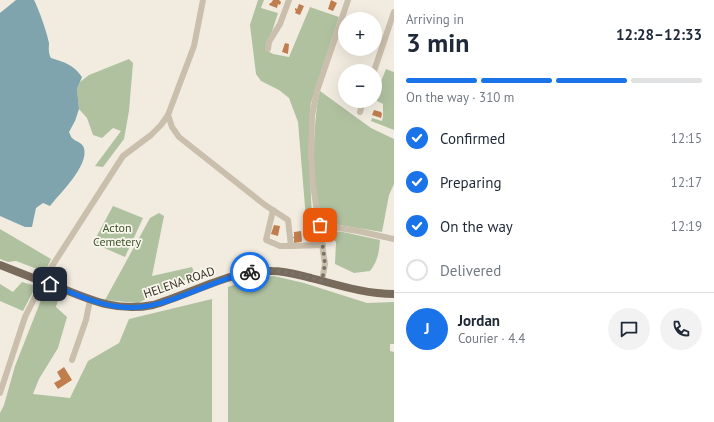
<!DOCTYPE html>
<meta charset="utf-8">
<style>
:root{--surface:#fff;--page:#f2f2f3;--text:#1f2937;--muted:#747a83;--line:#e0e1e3;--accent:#1a73e8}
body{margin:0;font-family:"PT Sans",sans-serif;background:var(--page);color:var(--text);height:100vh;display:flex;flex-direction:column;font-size:15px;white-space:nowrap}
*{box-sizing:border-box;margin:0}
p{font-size:13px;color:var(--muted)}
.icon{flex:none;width:22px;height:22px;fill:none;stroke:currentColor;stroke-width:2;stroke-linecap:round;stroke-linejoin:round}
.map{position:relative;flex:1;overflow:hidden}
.sheet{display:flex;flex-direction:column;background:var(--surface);width:320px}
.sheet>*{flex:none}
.controls{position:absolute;left:338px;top:12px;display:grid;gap:8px}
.controls a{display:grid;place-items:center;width:44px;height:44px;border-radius:50%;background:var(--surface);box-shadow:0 4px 16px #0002;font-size:20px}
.pin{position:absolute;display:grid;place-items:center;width:34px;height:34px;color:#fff;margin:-17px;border-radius:8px;box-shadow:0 2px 6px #0006}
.courier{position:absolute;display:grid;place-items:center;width:40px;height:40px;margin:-20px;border:3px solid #1a73e8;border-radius:50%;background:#fff;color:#222;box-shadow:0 1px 5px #0007}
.head em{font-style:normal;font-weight:700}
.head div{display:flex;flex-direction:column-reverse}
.head{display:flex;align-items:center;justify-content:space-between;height:68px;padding:0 12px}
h1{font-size:26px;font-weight:700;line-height:30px}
.bar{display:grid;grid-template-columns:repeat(4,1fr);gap:6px 4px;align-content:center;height:48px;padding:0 12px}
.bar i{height:5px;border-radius:3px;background:var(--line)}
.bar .selected{background:var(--accent)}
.bar p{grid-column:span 4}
.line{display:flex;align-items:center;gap:10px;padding:0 12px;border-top:1px solid var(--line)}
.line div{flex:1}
.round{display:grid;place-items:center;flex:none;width:42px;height:42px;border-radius:21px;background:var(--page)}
ol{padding:0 12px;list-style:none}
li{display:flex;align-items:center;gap:12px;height:44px}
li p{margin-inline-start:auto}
li .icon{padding:4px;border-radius:50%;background:var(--accent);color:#fff;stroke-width:4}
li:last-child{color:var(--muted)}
li i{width:22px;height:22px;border:2px solid var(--line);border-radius:50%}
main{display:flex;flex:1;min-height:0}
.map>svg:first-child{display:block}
.green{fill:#b0c1a0}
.water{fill:#80a4ae}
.building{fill:#c07e4f}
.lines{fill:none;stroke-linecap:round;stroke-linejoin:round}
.minor{stroke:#cabfac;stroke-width:6}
.major{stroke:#796b5c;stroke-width:8}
.done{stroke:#79726a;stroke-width:4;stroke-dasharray:0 7.2}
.route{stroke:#1a73e8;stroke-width:5}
.labels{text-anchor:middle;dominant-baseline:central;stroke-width:3.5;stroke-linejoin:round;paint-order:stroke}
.park-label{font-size:12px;fill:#41552f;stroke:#f9f6ec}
.street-label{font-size:12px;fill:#38312a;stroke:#f9f6ec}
</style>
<main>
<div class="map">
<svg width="394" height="422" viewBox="0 0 394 422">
<rect width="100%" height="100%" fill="#f2ece0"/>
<g class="green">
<polygon points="258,0 264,0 261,8 278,13 266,50 273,54 289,57 310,7 339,17 311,103 309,123 309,151 312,219 310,220 306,219 298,122 289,98 279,90 261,81 256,74 250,25"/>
<polygon points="129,59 133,63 129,111 124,139 103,167 95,166 121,131 113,128 102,138 93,135 87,118 79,109 77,89 80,82 89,75"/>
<polygon points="386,69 394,72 394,130 371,121 372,118 382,121 383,116 383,104 377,101 378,89"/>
<path d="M320,91L371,128L394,139V184L389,195L382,232L327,223C309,204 313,116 320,91Z"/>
<polygon points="113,206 143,218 125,257 93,243"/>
<polygon points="159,213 164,216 152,276 192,267 195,275 138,303 105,300 150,218"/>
<polygon points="0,229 51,259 45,272 16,261 8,262 0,259"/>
<path d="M325,231L343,232L380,240C379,252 378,261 370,271L354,273L335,264L336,242L325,233Z"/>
<polygon points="274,276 304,283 367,303 394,302 394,344 390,344 390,351 394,352 394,422 228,422 228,287 253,278"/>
<polygon points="22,282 36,286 23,311 0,301 0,284 13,292"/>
<polygon points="45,290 59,296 56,307 67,317 58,348 39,379 33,394 70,398 88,361 119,343 129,319 212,299 212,422 0,422 0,413 4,405 15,366"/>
</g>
<path class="water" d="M16,0H34C39,10 47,32 49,43C49,49 48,52 51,58C64,62 74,65 82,77L77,89L79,109L75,121L69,132C70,134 71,137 72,138C76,142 82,142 84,148C89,166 60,193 50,206L43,203L36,208L32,227H25L0,216V13Z"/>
<g class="building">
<polygon points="273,0 279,0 281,2 280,5 278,4 277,8 269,5 270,3 271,3"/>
<polygon points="331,0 337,3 333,11 328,9"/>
<polygon points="299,4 304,6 300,15 295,13 296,11 295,10 295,8 297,9"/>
<polygon points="285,43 289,44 288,54 282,52"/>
<polygon points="374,110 381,112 382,114 381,118 372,115"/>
<polygon points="274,225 280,226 278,236 271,234"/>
<polygon points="301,231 302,241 301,242 294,243 294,238 290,237 294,237 294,232"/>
<polygon points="64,367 72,380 58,389 54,383 61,379 57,372"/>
</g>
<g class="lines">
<g class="minor">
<polyline points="268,49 269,42 280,24 289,0"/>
<polyline points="374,71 394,12"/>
<polyline points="360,112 363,101"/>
<polyline points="168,115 172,127 179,137 265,205 288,220 291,246 323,245"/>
<polyline points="273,210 266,240 280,246 291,246"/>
<polyline points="320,225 358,231 394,239"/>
<polyline points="322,281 325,264 313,185 311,153 312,116 317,91 348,0"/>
<polyline points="72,360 86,320 90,300"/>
<polyline points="0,393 25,317 45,277 123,156 151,135 161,125 168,115 194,46 203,0"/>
</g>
<path class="major" d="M0,265C20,273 40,281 61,288C93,301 118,312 153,305C191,294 233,269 272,271C286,271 298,275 311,278C338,285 365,294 394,294"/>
</g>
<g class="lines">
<path class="done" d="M250,272C275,267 299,275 322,281L325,264L320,225"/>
<path class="route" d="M50,284C73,293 97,305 122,307C164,312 209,280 250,272"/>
</g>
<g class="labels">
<g class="park-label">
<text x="117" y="227">Acton<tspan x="117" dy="14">Cemetery</tspan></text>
</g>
<g class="street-label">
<text transform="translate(179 282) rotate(-19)">HELENA ROAD</text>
</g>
</g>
</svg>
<div class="controls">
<a>+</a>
<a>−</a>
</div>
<div class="pin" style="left:320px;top:225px;background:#ea580c"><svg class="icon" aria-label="bag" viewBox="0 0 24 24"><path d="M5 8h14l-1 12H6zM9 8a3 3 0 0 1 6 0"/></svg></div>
<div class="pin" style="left:50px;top:284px;background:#1f2937"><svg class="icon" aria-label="home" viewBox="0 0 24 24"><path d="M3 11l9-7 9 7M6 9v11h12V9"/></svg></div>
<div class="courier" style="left:250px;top:272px"><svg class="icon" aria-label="bike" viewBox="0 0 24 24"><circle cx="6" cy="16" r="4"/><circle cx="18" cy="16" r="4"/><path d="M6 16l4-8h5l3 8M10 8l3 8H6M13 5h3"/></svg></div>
</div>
<section class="sheet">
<div class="head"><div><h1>3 min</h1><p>Arriving in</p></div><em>12:28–12:33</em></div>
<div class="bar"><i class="selected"></i><i class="selected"></i><i class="selected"></i><i></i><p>On the way · 310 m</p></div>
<ol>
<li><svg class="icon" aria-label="check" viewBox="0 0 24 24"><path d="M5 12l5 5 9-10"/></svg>Confirmed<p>12:15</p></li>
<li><svg class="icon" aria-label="check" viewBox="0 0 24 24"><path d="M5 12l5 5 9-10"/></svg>Preparing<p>12:17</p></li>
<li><svg class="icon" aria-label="check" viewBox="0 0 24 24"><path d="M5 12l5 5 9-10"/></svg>On the way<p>12:19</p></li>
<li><i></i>Delivered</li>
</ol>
<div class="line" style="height:72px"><b class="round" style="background:var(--accent);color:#fff">J</b><div><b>Jordan</b><p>Courier · 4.4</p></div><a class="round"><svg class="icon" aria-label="chat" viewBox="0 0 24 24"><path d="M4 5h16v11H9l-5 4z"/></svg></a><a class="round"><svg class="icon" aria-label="phone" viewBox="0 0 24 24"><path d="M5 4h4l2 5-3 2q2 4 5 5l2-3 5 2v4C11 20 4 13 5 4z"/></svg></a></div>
</section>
</main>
